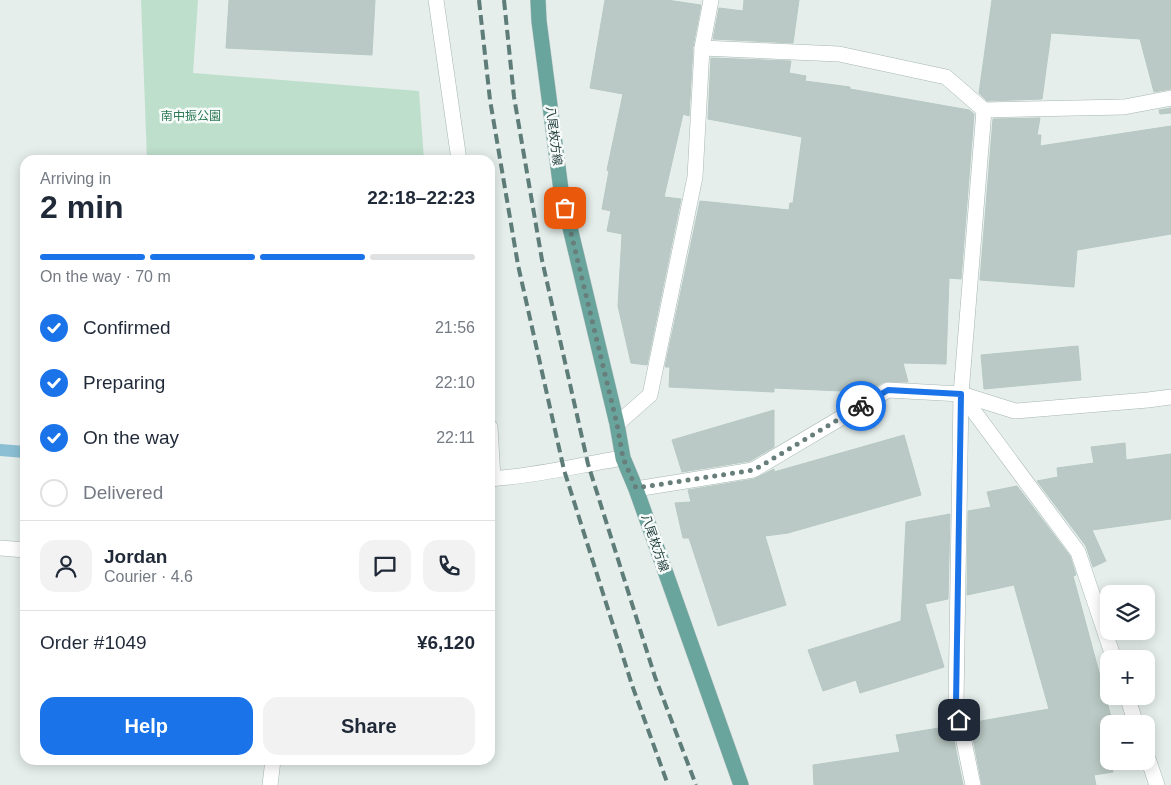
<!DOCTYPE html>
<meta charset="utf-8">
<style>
:root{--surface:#fff;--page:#f2f2f3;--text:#1f2937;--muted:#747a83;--line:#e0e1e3;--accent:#1a73e8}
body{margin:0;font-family:Helvetica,"Noto Sans JP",sans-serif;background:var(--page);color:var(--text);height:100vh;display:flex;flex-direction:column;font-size:19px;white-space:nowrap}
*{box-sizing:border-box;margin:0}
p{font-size:16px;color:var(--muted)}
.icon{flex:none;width:28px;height:28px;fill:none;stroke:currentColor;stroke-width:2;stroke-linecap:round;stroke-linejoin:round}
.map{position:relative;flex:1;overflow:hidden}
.drawer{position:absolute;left:20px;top:155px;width:475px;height:610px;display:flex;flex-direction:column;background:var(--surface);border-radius:15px;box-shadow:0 2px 12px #0003}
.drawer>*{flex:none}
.tools{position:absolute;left:1100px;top:585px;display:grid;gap:10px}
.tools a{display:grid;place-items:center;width:55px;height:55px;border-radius:10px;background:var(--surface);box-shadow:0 2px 12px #0003;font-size:25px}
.pin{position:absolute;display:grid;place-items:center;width:42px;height:42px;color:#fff;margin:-21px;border-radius:10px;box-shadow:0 2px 8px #0006}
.courier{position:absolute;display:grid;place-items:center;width:50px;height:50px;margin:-25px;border:4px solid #1a73e8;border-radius:50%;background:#fff;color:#222;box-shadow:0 1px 6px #0007}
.overview em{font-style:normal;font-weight:600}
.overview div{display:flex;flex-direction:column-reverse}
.overview{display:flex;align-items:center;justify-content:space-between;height:85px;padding:0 20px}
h1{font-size:32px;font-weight:600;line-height:38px}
.bar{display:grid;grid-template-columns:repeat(4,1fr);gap:8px 5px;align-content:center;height:60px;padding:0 20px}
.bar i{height:6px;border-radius:4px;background:var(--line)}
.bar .active{background:var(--accent)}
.bar p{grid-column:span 4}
.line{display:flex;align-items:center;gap:12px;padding:0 20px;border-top:1px solid var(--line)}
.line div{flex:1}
.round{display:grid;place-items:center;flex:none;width:52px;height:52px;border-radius:15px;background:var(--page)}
ol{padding:0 20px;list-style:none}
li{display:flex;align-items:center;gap:15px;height:55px}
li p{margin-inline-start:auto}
li .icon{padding:5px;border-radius:50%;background:var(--accent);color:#fff;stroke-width:4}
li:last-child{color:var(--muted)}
li i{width:28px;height:28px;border:2px solid var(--line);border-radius:50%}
.action{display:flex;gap:10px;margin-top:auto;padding:10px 20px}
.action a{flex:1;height:58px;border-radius:15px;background:var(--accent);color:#fff;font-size:20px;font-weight:600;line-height:58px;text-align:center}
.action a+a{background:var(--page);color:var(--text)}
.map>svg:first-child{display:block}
.green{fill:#bedfcb}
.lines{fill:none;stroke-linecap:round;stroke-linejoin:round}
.stream{stroke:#8cbfd4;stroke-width:12}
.building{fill:#bac9c5;stroke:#b7c8c3}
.street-casing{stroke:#a7b7b3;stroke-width:16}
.primary-casing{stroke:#c1cac9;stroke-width:16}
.street{stroke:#fff;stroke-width:15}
.primary{stroke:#69a49d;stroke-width:15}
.rail{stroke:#5e7c78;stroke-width:4;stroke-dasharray:10 5;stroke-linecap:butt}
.done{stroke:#677e7a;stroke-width:5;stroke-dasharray:0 9}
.route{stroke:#1a73e8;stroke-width:6}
.labels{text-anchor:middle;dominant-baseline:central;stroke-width:5;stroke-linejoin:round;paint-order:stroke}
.park-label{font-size:12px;fill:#2c7954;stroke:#f6faf9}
.street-label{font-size:12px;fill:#23413d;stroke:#f6faf9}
</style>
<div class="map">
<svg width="1171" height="785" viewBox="0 0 1171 785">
<rect width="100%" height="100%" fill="#e5eeeb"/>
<polygon class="green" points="141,0 198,0 193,73 419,91 424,160 147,160"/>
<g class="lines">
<polyline class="stream" points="0,450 25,452"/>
</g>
<g class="building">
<polygon points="229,0 375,0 372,55 226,48"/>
<polygon points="605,0 667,0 701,5 693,47 689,116 683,114 664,197 681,199 647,365 631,363 618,306 622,234 607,231 611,211 602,209 609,171 607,170 623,94 590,88"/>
<polygon points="744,0 799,0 793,43 713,39 719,8 743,11"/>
<polygon points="992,0 1171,0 1171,89 1154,92 1140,39 1051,33 1042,99 987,101 979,93"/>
<polygon points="711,58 791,61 789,73 806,76 805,81 850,87 850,89 969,110 974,114 961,279 949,278 946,364 903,363 908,382 884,382 865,392 774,388 774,392 669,387 670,367 665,367 700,201 789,210 790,203 793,203 802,137 708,119"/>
<polygon points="1171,108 1171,113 1160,114 1159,110"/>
<polygon points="1040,118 1037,135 1041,135 1040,146 1171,126 1171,234 1077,250 1074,287 980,280 993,119"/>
<polygon points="1078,346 1081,380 984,389 981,355"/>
<polygon points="774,410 774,447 750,461 682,472 672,440"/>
<polygon points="904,435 921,495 788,533 765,536 786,605 718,626 689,538 683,538 675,503 691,502 688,490 754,479 774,469 774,472"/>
<polygon points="1125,443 1126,460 1171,454 1171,519 1092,530 1106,561 1093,567 1086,546 1037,481 1058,477 1057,468 1094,463 1091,447"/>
<polygon points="1017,486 1070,556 1076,575 1073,576 1113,724 1104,724 1109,750 1109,761 1111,761 1113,772 1094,775 1096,785 982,785 970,723 1049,709 1014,585 967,595 968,511 991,507 987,492"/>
<polygon points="950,514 948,599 925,604 944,667 860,693 856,680 823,691 808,650 901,621 906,522"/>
<polygon points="951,726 963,785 814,785 813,765 900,752 896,735"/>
</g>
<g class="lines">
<defs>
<g id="street">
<polyline points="436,0 459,160"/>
<polyline points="702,48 839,54 946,77 984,110 1124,107 1171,98"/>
<polyline points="961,394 1078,552 1114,659"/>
<polyline points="617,424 650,395 695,177 702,48 711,0"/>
<polyline points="490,427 493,479"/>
<path d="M490,479C535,476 579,465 623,458"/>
<polyline points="636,489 753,470 888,390 961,394 1015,411 1148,400 1171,397"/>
<polyline points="0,548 25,550"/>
<polyline points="1127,696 1136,724"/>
<polyline points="1146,753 1157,785"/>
<polyline points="270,785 273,760"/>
<polyline points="973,785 956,703 961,394 984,110"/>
</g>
<polyline id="primary" points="538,0 539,21 561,190 617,424 623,458 636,489 741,785"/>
</defs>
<use href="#street" class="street-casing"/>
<use href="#primary" class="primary-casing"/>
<use href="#street" class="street"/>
<use href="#primary" class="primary"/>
<g class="rail">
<polyline points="479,0 490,100 518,265 564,470 632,685 668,785"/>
<polyline points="504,0 514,97 542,260 588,464 655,677 696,785"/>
</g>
</g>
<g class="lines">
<polyline class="done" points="565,208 617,424 623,458 636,488 754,470 861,406"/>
<polyline class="route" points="861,406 888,390 961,394 956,703 959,720"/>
</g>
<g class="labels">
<g class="park-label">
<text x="191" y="116">南中振公園</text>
</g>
<g class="street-label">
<text transform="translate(554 136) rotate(83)">八尾枚方線</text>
<text transform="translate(655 543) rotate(71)">八尾枚方線</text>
</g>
</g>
</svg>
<div class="tools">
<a><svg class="icon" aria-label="layers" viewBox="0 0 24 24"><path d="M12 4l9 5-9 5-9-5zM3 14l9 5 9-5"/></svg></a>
<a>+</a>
<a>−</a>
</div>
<div class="pin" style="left:565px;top:208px;background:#ea580c"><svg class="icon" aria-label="bag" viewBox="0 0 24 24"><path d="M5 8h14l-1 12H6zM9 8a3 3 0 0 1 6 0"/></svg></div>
<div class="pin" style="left:959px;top:720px;background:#1f2937"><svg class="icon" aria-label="home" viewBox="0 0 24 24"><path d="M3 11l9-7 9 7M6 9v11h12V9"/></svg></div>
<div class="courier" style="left:861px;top:406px"><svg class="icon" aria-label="bike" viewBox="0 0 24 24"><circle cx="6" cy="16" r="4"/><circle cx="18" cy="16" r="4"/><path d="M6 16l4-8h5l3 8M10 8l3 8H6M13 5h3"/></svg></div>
<section class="drawer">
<div class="overview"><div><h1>2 min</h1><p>Arriving in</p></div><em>22:18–22:23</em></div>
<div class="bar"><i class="active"></i><i class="active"></i><i class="active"></i><i></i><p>On the way · 70 m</p></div>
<ol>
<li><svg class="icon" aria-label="check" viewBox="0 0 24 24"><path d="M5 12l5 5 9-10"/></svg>Confirmed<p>21:56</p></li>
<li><svg class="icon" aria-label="check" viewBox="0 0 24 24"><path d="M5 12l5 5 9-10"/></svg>Preparing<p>22:10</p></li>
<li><svg class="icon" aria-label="check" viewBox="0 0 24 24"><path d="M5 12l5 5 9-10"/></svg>On the way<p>22:11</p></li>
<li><i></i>Delivered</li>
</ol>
<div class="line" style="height:90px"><a class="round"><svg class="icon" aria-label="person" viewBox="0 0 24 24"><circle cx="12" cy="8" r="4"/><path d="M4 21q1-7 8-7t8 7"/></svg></a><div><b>Jordan</b><p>Courier · 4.6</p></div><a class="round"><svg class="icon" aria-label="chat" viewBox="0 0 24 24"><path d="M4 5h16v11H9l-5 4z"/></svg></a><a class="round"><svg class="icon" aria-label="phone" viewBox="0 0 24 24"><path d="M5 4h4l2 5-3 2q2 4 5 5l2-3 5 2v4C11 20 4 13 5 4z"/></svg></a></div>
<div class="line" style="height:65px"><div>Order #1049</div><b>¥6,120</b></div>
<div class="action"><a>Help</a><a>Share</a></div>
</section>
</div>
